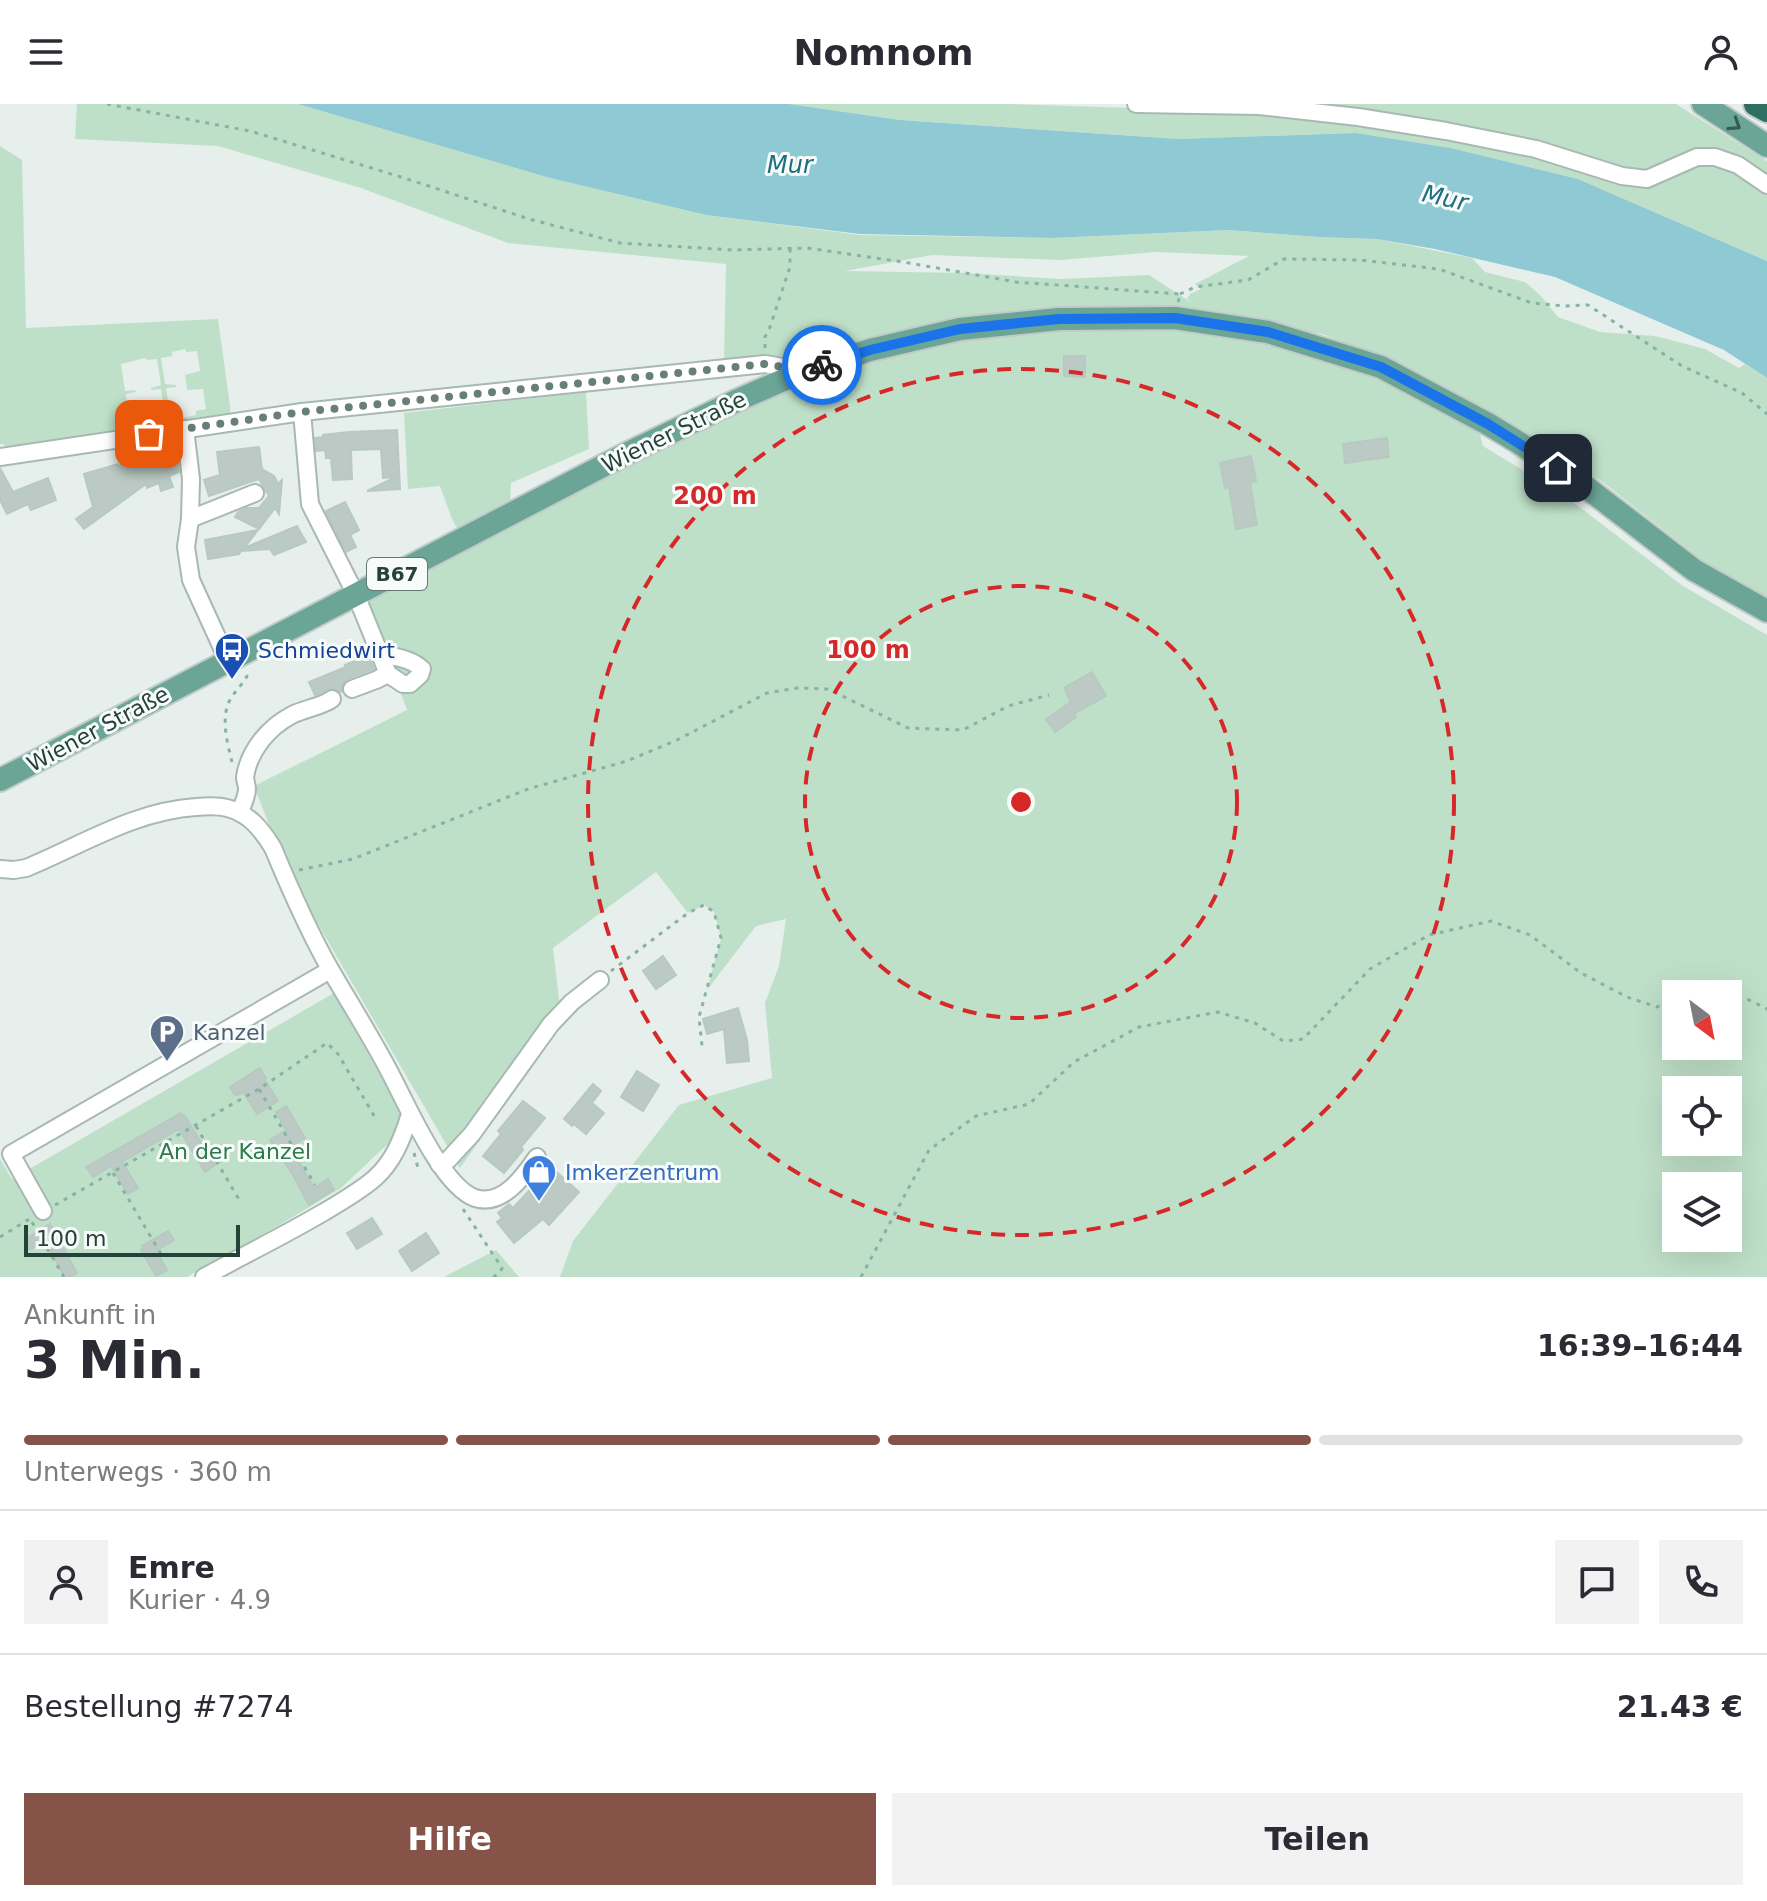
<!DOCTYPE html>
<html lang="de">
<meta charset="utf-8">
<style>
:root{--surface:#fff;--page:#f2f2f3;--text:#2b2b33;--muted:#7c7c81;--line:#e1e1e2;--accent:#855347}
body{margin:0;font-family:"DejaVu Sans",sans-serif;background:var(--page);color:var(--text);height:100vh;display:flex;flex-direction:column;font-size:30px;white-space:nowrap}
*{box-sizing:border-box;margin:0}
p{font-size:26px;color:var(--muted)}
.icon{flex:none;width:44px;height:44px;fill:none;stroke:currentColor;stroke-width:2;stroke-linecap:round;stroke-linejoin:round}
.map{position:relative;height:1173px;overflow:hidden}
.drawer{display:flex;flex-direction:column;background:var(--surface);flex:1}
.drawer>*{flex:none}
.needle{width:52px;rotate:148deg}
.tools{position:absolute;left:1662px;top:876px;display:grid;gap:16px}
.tools a{display:grid;place-items:center;width:80px;height:80px;border-radius:0px;background:var(--surface);box-shadow:0 8px 32px #0002;font-size:40px}
.scale{position:absolute;left:24px;bottom:20px;width:216px;box-sizing:border-box;padding-left:8px;border:4px solid #24423a;border-top:0;font-size:22px;line-height:28px;white-space:nowrap;color:#24423a;-webkit-text-stroke:6px #f7fbf9;paint-order:stroke}
.pin{position:absolute;display:grid;place-items:center;width:68px;height:68px;color:#fff;margin:-34px;border-radius:16px;box-shadow:0 4px 12px #0006}
.courier{position:absolute;display:grid;place-items:center;width:80px;height:80px;margin:-40px;border:6px solid #1a73e8;border-radius:50%;background:#fff;color:#222;box-shadow:0 2px 10px #0007}
.headline em{font-style:normal;font-weight:800}
.headline div{display:flex;flex-direction:column-reverse}
.headline{display:flex;align-items:center;justify-content:space-between;height:136px;padding:0 24px}
h1{font-size:52px;font-weight:800;line-height:60px}
.bar{display:grid;grid-template-columns:repeat(4,1fr);gap:12px 8px;align-content:center;height:96px;padding:0 24px}
.bar i{height:10px;border-radius:6px;background:var(--line)}
.bar .active{background:var(--accent)}
.bar p{grid-column:span 4}
.line{display:flex;align-items:center;gap:20px;padding:0 24px;border-top:2px solid var(--line)}
.line div{flex:1}
.round{display:grid;place-items:center;flex:none;width:84px;height:84px;border-radius:0px;background:var(--page)}
.action{display:flex;gap:16px;margin-top:auto;padding:16px 24px}
.action a{flex:1;height:92px;border-radius:0px;background:var(--accent);color:#fff;font-size:32px;font-weight:800;line-height:92px;text-align:center}
.action a+a{background:var(--page);color:var(--text)}
header{display:flex;justify-content:space-between;align-items:center;height:104px;padding:0 24px;background:var(--surface);font-size:36px;font-weight:800}
.map>svg:first-child{display:block}
.green{fill:#bfe0c8;fill-rule:evenodd}
.water{fill:#8ec9d4}
.building{fill:#bbcac4;stroke:#b8c9c2;stroke-width:2}
.lines{fill:none;stroke-linecap:round;stroke-linejoin:round}
.minor-casing{stroke:#a8b8b2;stroke-width:20}
.major-casing{stroke:#c2cac8;stroke-width:26}
.highway-casing{stroke:#c2cac8;stroke-width:28}
.path{stroke:#86b3a5;stroke-width:3;stroke-dasharray:4 6;stroke-linecap:butt}
.minor{stroke:#fff;stroke-width:16}
.major{stroke:#6aa596;stroke-width:22}
.highway{stroke:#2f6f62;stroke-width:24}
.oneway{stroke:#365b51}
.done{stroke:#687f78;stroke-width:8;stroke-dasharray:0 14.4}
.route{stroke:#1a73e8;stroke-width:10}
.ring{fill:none;stroke:#d62828;stroke-width:4;stroke-dasharray:14 10}
.labels{text-anchor:middle;dominant-baseline:central;stroke-width:6;stroke-linejoin:round;paint-order:stroke}
.shield{fill:#f7fbf9;stroke:#637a73;stroke-width:2}
.shield-label{font-size:20px;font-weight:bold;fill:#24423a}
.street-label{font-size:22px;fill:#24423a;stroke:#f7fbf9}
.transit-label{font-size:22px;fill:#164399;stroke:#f7fbf9;text-anchor:start}
.service-label{font-size:22px;fill:#4e5e75;stroke:#f7fbf9;text-anchor:start}
.park-label{font-size:22px;fill:#2d7a4b;stroke:#f7fbf9}
.shop-label{font-size:22px;fill:#366cbe;stroke:#f7fbf9;text-anchor:start}
.water-label{font-size:24px;font-style:italic;fill:#1c6f80;stroke:#f7fbf9}
.centre{fill:#d62828;stroke:#f7fbf9;stroke-width:4}
.ring-label{font-size:24px;text-anchor:middle;font-weight:bold;fill:#d62828;stroke:#f7fbf9;stroke-width:6;stroke-linejoin:round;paint-order:stroke}
</style>
<header><svg class="icon" aria-label="menu" viewBox="0 0 24 24"><path d="M4 6h16M4 12h16M4 18h16"/></svg>Nomnom<svg class="icon" aria-label="person" viewBox="0 0 24 24"><circle cx="12" cy="8" r="4"/><path d="M4 21q1-7 8-7t8 7"/></svg></header>
<div class="map">
<svg width="1767" height="1173" viewBox="0 0 1767 1173">
<rect width="100%" height="100%" fill="#e6efeb"/>
<g class="green">
<path d="M77,0H298L550,74L706,111L860,131L1052,134L1229,126L1317,133L1377,135L1472,154L1485,168L1525,178L1541,192L1558,213L1600,228L1655,232L1705,245L1739,264L1745,260L1767,274V496L1702,456L1600,376L1521,327L1401,260L1322,230L1207,210L826,249L724,256L726,160L508,139L361,84L218,42L75,35ZM1157,148L1249,152L1195,180L1201,185L1190,190L1187,195L1192,199L1149,171L1061,175L965,169L845,167L932,151L1059,156Z"/>
<polygon points="789,0 1007,0 1257,8 1284,0 1676,0 1767,57 1767,157 1578,75 1451,44 1356,29 1178,35 900,16"/>
<path d="M0,42L22,56L26,224L218,215L230,302V309L226,319L13,351L3,340H0ZM185,245L186,248L197,247L200,267L185,271L187,285L188,286L203,285L206,305L196,307V311L182,314L180,310L170,311L166,284L176,283V281L165,280L161,254L172,252V248ZM145,254L147,256L157,255L161,281L151,284V286L161,285L165,311L155,314V318L130,319L129,312L139,309L137,300L127,301L126,290L136,288L135,286L125,287L121,260Z"/>
<path d="M1151,214L1381,263L1429,303L1480,330L1483,342L1565,392L1683,482L1767,531V1173H560L573,1137L679,1001L772,974L765,899L779,862L786,815L756,822L707,886L721,834L714,808L704,801L688,809L656,768L553,844L562,920L460,1064L287,767L254,682L407,606L371,510L372,508L356,491L622,352L870,246ZM1676,890H1728V942H1676ZM1676,986H1728V1038H1676ZM1676,1082H1728V1134H1676Z"/>
<polygon points="586,288 589,345 511,379 510,399 459,427 452,415 440,382 408,385 404,309"/>
<polygon points="334,889 401,1009 391,1037 341,1084 281,1120 187,1173 0,1173 0,1055 12,1075"/>
<polygon points="496,1146 519,1173 444,1173"/>
</g>
<polygon class="water" points="298,0 789,0 900,16 1178,35 1356,29 1451,44 1578,75 1767,157 1767,274 1724,246 1555,173 1435,145 1377,135 1317,133 1229,126 1052,134 860,130 706,111 550,74"/>
<g class="building">
<polygon points="1064,252 1085,252 1085,273 1064,272"/>
<polygon points="397,326 400,385 367,387 396,373 383,374 381,345 351,346 352,375 333,376 331,354 326,354 325,346 316,347 315,334 323,333 323,331 349,328"/>
<polygon points="1387,334 1389,353 1345,359 1343,340"/>
<polygon points="176,341 179,368 169,372 173,383 161,387 159,379 147,384 146,380 84,425 76,415 93,403 84,370 118,360 118,362"/>
<polygon points="259,343 262,365 274,372 278,380 282,376 279,410 275,404 259,425 235,413 238,408 247,404 259,404 269,392 259,375 209,392 204,376 220,371 217,348"/>
<polygon points="1251,352 1256,377 1250,379 1257,421 1236,425 1229,383 1225,384 1220,359"/>
<polygon points="0,364 13,388 48,374 56,396 31,406 28,400 7,410 0,396"/>
<polygon points="345,398 359,426 350,431 356,443 346,448 326,407"/>
<polygon points="297,422 306,438 274,451 270,445 241,447 239,450 208,455 205,436 258,426 244,444"/>
<polygon points="368,551 374,565 347,575 343,579 341,588 331,584 315,591 309,578 346,563 345,561"/>
<polygon points="1092,568 1106,592 1074,610 1076,613 1055,628 1046,615 1071,598 1064,584"/>
<polygon points="663,852 676,871 656,885 643,867"/>
<polygon points="738,904 747,936 749,957 727,959 724,925 707,930 703,915"/>
<polygon points="260,964 266,974 265,976 278,997 257,1010 244,989 235,991 230,983"/>
<polygon points="637,967 659,981 643,1007 621,993"/>
<polygon points="593,980 601,987 592,999 604,1009 586,1030 574,1020 572,1022 564,1015"/>
<polygon points="523,997 545,1014 521,1043 523,1046 504,1069 483,1052 501,1030 498,1027"/>
<polygon points="286,1002 305,1034 290,1043 299,1058 314,1084 328,1075 334,1086 309,1101 293,1071 270,1036 286,1026 276,1008"/>
<polygon points="181,1009 184,1013 185,1012 208,1050 223,1041 229,1051 205,1068 179,1025 122,1058 138,1084 128,1090 111,1062 93,1073 86,1063"/>
<polygon points="551,1063 579,1088 549,1121 543,1115 514,1139 497,1118 502,1114 498,1109 509,1100 513,1104"/>
<polygon points="372,1114 382,1130 357,1145 347,1129"/>
<polygon points="50,1120 77,1169 70,1173 65,1173 45,1137 30,1146 24,1136"/>
<polygon points="168,1127 174,1136 156,1147 167,1166 156,1172 141,1146 143,1144 142,1142"/>
<polygon points="426,1129 439,1149 412,1167 399,1147"/>
</g>
<g class="lines">
<defs>
<g id="minor">
<polyline points="1136,0 1259,2 1358,13 1446,27 1536,45 1622,72 1647,75 1697,53 1715,53 1738,61 1767,81"/>
<polyline points="302,308 310,400 356,491 388,570 376,576 352,585"/>
<polyline points="185,325 191,375 190,415 186,443 191,476 228,557"/>
<polyline points="0,353 302,308 765,260 789,264 797,270"/>
<polyline points="190,415 255,389"/>
<path d="M379,549C393,553 411,554 422,565L420,571L410,580H403L388,570"/>
<path d="M240,709C242,702 247,692 247,685C247,681 245,677 245,673C249,646 269,623 292,611C304,605 323,602 332,595"/>
<path d="M0,765L14,766L26,764C82,741 134,707 196,703C206,702 217,701 227,704C249,709 262,726 273,744C290,785 308,826 330,865C349,898 370,931 388,965C405,996 441,1082 475,1094C502,1103 524,1072 537,1053"/>
<polyline points="439,1060 448,1056 472,1030 551,920 572,898 600,876"/>
<polyline points="43,1107 11,1050 330,866"/>
<path d="M204,1173C244,1151 285,1131 324,1108C341,1098 360,1087 375,1074C394,1057 403,1033 410,1010"/>
</g>
<g id="major">
<polyline points="1703,0 1767,42"/>
<polyline points="0,676 622,352 738,296 797,270 870,246 960,225 1059,215 1175,214 1268,228 1381,263 1488,320 1516,337 1578,377 1694,466 1767,507"/>
</g>
<polyline id="highway" points="1756,0 1767,6"/>
</defs>
<use href="#minor" class="minor-casing"/>
<use href="#major" class="major-casing"/>
<use href="#highway" class="highway-casing"/>
<g class="path">
<polyline points="107,0 250,27 401,73 529,115 620,139 733,146 807,144 903,158 1016,178 1180,190 1178,199"/>
<polyline points="1180,190 1195,183 1248,176 1284,155 1360,156 1439,165 1532,199 1565,202 1588,201 1682,262 1742,289 1767,310"/>
<polyline points="765,244 765,233 770,223 790,163 790,144"/>
<path d="M232,658C227,638 220,612 231,594C236,586 243,580 247,572L246,569"/>
<polyline points="299,766 353,755 528,685 627,657 677,636 767,589 797,584 828,585 908,624 963,626 1008,602 1049,591"/>
<polyline points="611,867 688,809 704,801 714,808 721,834 699,913 702,942"/>
<polyline points="1684,890 1699,880 1717,880 1767,905"/>
<polyline points="259,985 315,1081"/>
<polyline points="196,1022 241,1099"/>
<polyline points="414,1049 418,1064"/>
<polyline points="113,1069 161,1150"/>
<polyline points="55,1101 259,985 327,939 338,950 376,1015"/>
<polyline points="463,1105 502,1164 500,1169 493,1173"/>
<polyline points="32,1118 64,1173"/>
<polyline points="0,1133 31,1114"/>
<polyline points="861,1173 929,1046 976,1012 1029,1000 1074,958 1139,923 1218,908 1255,919 1283,937 1303,935 1370,865 1429,831 1491,817 1530,831 1581,869 1627,893 1657,903 1676,894"/>
</g>
<use href="#minor" class="minor"/>
<use href="#major" class="major"/>
<use href="#highway" class="highway"/>
</g>
<defs><path id="oneway-chevron" d="M-2-3.5L2.5 0L-2 3.5" fill="none" stroke-width="1.6" stroke-linecap="round" stroke-linejoin="round" transform="scale(2)"/></defs>
<use class="oneway" href="#oneway-chevron" transform="translate(1735 21) rotate(33)"/>
<g class="lines">
<polyline class="done" points="149,330 302,308 765,260 789,264 797,270 822,261"/>
<polyline class="route" points="822,261 870,246 960,225 1059,215 1175,214 1268,228 1381,263 1488,320 1558,364"/>
</g>
<g class="ring">
<circle cx="1021" cy="698" r="216"/>
<circle cx="1021" cy="698" r="433"/>
</g>
<defs>
<symbol id="bus-pin" viewBox="-11 -11 22 30"><path d="M0 17L-7.5 6A9.5 9.5 0 1 1 7.5 6Z" fill="#1a4fb4" stroke="#f7fbf9"/><path d="M-5-6H5V4H4V6H2V4H-2V6H-4V4H-5ZM-3.5-4V0h7V-4ZM-3.5 1.2v1.5H-2V1.2ZM2 1.2v1.5H3.5V1.2Z" fill="#fff"/></symbol>
<symbol id="parking-pin" viewBox="-11 -11 22 30"><path d="M0 17L-7.5 6A9.5 9.5 0 1 1 7.5 6Z" fill="#5c6f8a" stroke="#f7fbf9"/><path d="M-3.5-5.5H1a3.5 3.5 0 0 1 0 7H-1V5.5H-3.5ZM-1-3.4V-.6H.8a1.4 1.4 0 0 0 0-2.8Z" fill="#fff"/></symbol>
<symbol id="shop-pin" viewBox="-11 -11 22 30"><path d="M0 17L-7.5 6A9.5 9.5 0 1 1 7.5 6Z" fill="#3f7fe0" stroke="#f7fbf9"/><path d="M-5-2.5h2.3a2.7 3.5 0 0 1 5.4 0H5L5.5 6h-11ZM-1.5-2.5h3a1.5 2.3 0 0 0-3 0Z" fill="#fff"/></symbol>
</defs>
<g fill-rule="evenodd">
<use href="#bus-pin" x="212" y="526" width="40" height="54"/>
<use href="#parking-pin" x="147" y="908" width="40" height="54"/>
<use href="#shop-pin" x="519" y="1048" width="40" height="54"/>
</g>
<g class="labels">
<rect class="shield" x="367" y="454" width="60" height="32" rx="6"/>
<g class="shield-label">
<text x="397" y="470">B67</text>
</g>
<g class="street-label">
<text transform="translate(674 328) rotate(-26)">Wiener Straße</text>
<text transform="translate(98 625) rotate(-28)">Wiener Straße</text>
</g>
<g class="transit-label">
<text x="258" y="546">Schmiedwirt</text>
</g>
<g class="service-label">
<text x="193" y="928">Kanzel</text>
</g>
<g class="park-label">
<text x="235" y="1047">An der Kanzel</text>
</g>
<g class="shop-label">
<text x="565" y="1068">Imkerzentrum</text>
</g>
<g class="water-label">
<text x="790" y="61">Mur</text>
<text transform="translate(1445 94) rotate(13)">Mur</text>
</g>
</g>
<circle cx="1021" cy="698" r="12" class="centre"/>
<g class="ring-label">
<text x="715" y="400">200 m</text>
<text x="868" y="554">100 m</text>
</g>
</svg>
<div class="tools">
<a><svg class="needle" viewBox="-14 -14 28 28"><path d="M0-13l5 13h-10z" fill="#e53935"/><path d="M0 13l5-13h-10z" fill="#7c7c81"/></svg></a>
<a><svg class="icon" aria-label="locate" viewBox="0 0 24 24"><circle cx="12" cy="12" r="6"/><path d="M12 2v4M12 18v4M2 12h4M18 12h4"/></svg></a>
<a><svg class="icon" aria-label="layers" viewBox="0 0 24 24"><path d="M12 4l9 5-9 5-9-5zM3 14l9 5 9-5"/></svg></a>
</div>
<div class="scale">100 m</div>
<div class="pin" style="left:149px;top:330px;background:#ea580c"><svg class="icon" aria-label="bag" viewBox="0 0 24 24"><path d="M5 8h14l-1 12H6zM9 8a3 3 0 0 1 6 0"/></svg></div>
<div class="pin" style="left:1558px;top:364px;background:#1f2937"><svg class="icon" aria-label="home" viewBox="0 0 24 24"><path d="M3 11l9-7 9 7M6 9v11h12V9"/></svg></div>
<div class="courier" style="left:822px;top:261px"><svg class="icon" aria-label="bike" viewBox="0 0 24 24"><circle cx="6" cy="16" r="4"/><circle cx="18" cy="16" r="4"/><path d="M6 16l4-8h5l3 8M10 8l3 8H6M13 5h3"/></svg></div>
</div>
<section class="drawer">
<div class="headline"><div><h1>3 Min.</h1><p>Ankunft in</p></div><em>16:39–16:44</em></div>
<div class="bar"><i class="active"></i><i class="active"></i><i class="active"></i><i></i><p>Unterwegs · 360 m</p></div>
<div class="line" style="height:144px"><a class="round"><svg class="icon" aria-label="person" viewBox="0 0 24 24"><circle cx="12" cy="8" r="4"/><path d="M4 21q1-7 8-7t8 7"/></svg></a><div><b>Emre</b><p>Kurier · 4.9</p></div><a class="round"><svg class="icon" aria-label="chat" viewBox="0 0 24 24"><path d="M4 5h16v11H9l-5 4z"/></svg></a><a class="round"><svg class="icon" aria-label="phone" viewBox="0 0 24 24"><path d="M5 4h4l2 5-3 2q2 4 5 5l2-3 5 2v4C11 20 4 13 5 4z"/></svg></a></div>
<div class="line" style="height:104px"><div>Bestellung #7274</div><b>21.43 €</b></div>
<div class="action"><a>Hilfe</a><a>Teilen</a></div>
</section>
